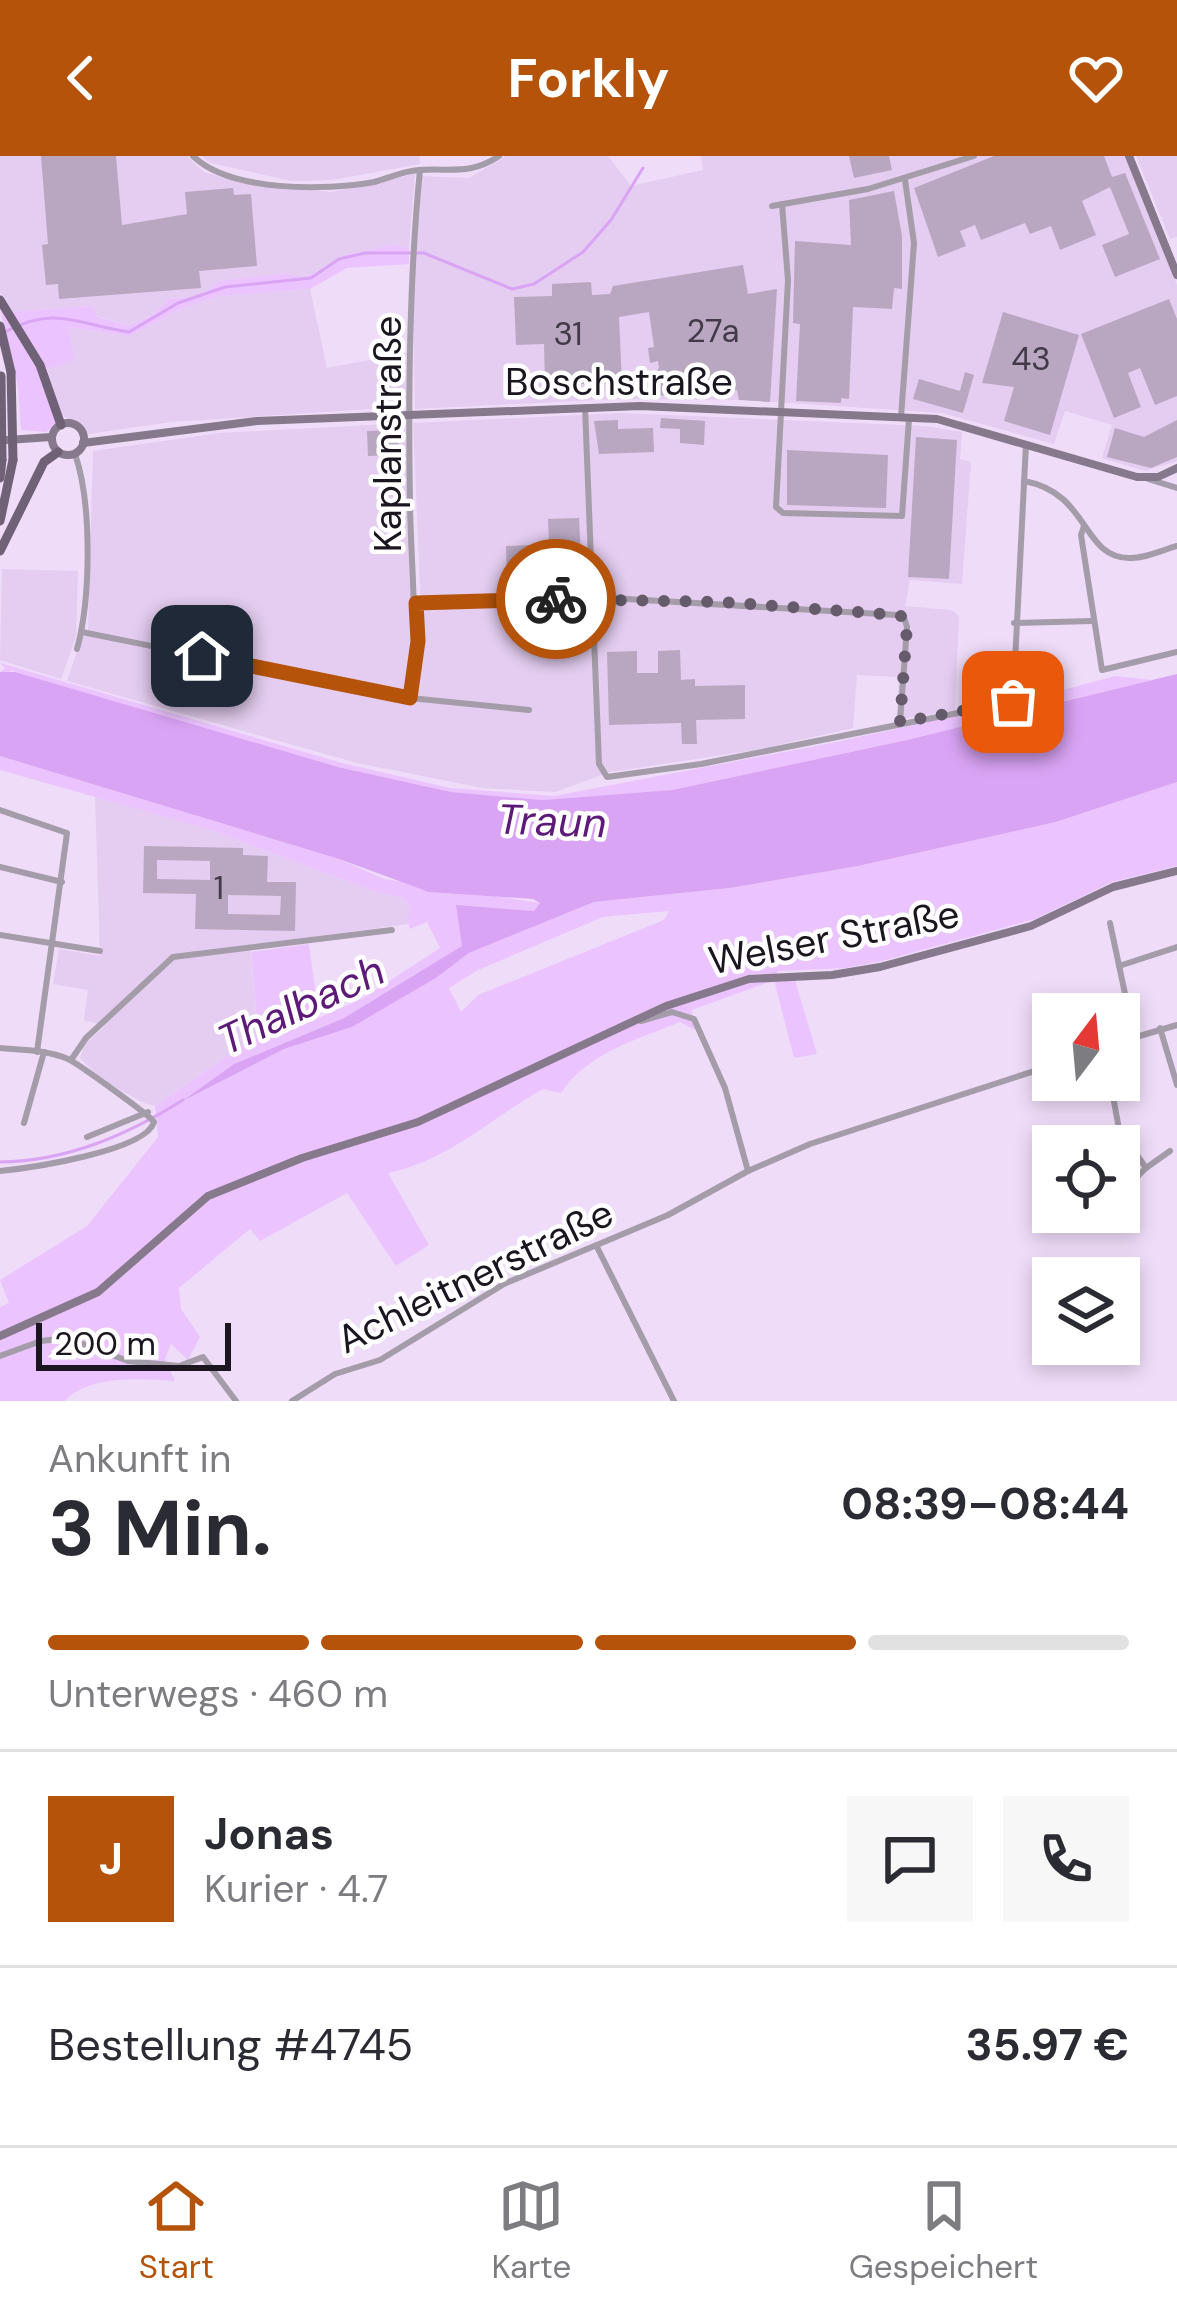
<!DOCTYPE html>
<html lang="de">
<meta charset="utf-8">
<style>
:root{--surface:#fff;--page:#f7f7f7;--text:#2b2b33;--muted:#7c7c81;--line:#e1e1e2;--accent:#b45309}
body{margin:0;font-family:"DM Sans",sans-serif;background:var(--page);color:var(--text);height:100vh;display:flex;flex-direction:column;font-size:45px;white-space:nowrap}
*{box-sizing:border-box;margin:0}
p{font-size:39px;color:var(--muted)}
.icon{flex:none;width:66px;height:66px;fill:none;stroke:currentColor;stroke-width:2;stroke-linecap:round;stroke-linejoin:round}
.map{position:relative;height:1245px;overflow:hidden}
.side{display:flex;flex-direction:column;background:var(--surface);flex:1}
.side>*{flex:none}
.needle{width:78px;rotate:16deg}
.fabs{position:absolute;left:1032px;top:837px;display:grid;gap:24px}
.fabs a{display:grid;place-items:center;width:108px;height:108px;border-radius:0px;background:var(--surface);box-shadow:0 6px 18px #0003;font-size:60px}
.scale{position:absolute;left:36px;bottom:30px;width:195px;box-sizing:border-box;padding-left:12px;border:6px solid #1b151f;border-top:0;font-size:33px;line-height:42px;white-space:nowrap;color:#1b151f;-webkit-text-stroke:9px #fff;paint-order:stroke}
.pin{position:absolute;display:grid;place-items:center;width:102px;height:102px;color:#fff;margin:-51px;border-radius:24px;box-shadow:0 6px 18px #0006}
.courier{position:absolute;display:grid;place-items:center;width:120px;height:120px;margin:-60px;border:9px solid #b45309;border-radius:50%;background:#fff;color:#222;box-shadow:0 3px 15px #0007}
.head em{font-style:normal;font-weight:700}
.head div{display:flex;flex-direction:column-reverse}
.head{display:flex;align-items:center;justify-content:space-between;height:204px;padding:0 48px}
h1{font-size:78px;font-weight:700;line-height:90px}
.bar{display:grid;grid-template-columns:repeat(4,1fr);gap:18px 12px;align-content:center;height:144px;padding:0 48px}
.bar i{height:15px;border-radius:9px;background:var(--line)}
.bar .active{background:var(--accent)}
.bar p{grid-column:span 4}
.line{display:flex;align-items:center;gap:30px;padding:0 48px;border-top:3px solid var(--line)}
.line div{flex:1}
.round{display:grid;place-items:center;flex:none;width:126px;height:126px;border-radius:0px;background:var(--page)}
header{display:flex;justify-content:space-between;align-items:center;height:156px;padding:0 48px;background:var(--accent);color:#fff;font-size:54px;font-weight:700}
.tabs{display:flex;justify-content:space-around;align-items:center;height:168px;border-top:3px solid var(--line);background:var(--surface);font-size:33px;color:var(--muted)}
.tabs a{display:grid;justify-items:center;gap:6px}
.tabs .active{color:var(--accent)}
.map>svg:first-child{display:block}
.built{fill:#e4cdf0}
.green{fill:#ebc4ff;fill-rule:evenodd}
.water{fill:#daa4f5}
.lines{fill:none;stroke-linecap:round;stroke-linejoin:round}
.stream{stroke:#daa4f5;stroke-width:3}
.building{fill:#b9a7c2;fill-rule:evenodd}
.street{stroke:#a49ca8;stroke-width:6}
.secondary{stroke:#85798b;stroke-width:8}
.primary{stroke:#6f6176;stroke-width:9}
.primary-bridge{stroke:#6f6176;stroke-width:9}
.done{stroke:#655b6b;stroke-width:12;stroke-dasharray:0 21.6}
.route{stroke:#b45309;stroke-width:15}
.labels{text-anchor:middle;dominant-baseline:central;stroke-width:9;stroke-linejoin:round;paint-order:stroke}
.number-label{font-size:33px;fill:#423a48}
.street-label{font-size:39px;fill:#1b151f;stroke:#fff}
.water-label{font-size:42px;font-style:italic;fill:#5c1977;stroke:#fff}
</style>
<header><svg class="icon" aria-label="back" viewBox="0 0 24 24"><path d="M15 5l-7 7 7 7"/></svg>Forkly<svg class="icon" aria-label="heart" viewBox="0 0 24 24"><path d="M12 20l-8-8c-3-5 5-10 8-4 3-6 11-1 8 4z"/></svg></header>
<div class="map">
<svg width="1177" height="1245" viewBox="0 0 1177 1245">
<rect width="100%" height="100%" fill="#efdcf9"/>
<g class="built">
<polygon points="0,0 187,0 204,16 245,28 332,36 415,18 409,92 392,89 342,100 323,115 302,121 286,117 219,125 200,140 168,143 152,160 128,170 95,159 93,150 11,156 0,136"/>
<polygon points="202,0 419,0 420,8 332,24 292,25 210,7"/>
<polygon points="506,0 608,0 631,30 703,14 701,0 1126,0 1177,129 1177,305 1145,315 1102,302 1112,269 1065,255 1054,288 942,257 743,244 617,243 415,253 413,147 421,20 469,22"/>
<polygon points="1136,0 1177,0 1177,81 1170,83"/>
<polygon points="310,133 327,212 406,197 407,246 402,251 171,266 88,278 60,257 47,213 73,205 67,171 130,180 183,152 219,140"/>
<polygon points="621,257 925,270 962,276 960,303 971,306 962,428 910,424 905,450 951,454 959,460 955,554 896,564 899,521 857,519 853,572 755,594 610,616 555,636 483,632 357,607 67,525 83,478 412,545 421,451 413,267"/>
<polygon points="405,267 415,469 406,537 88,474 93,295 220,277"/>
<polygon points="2,413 78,415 76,480 61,523 0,504"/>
<polygon points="95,639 208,673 376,736 404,742 411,752 408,768 250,789 258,879 155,950 144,947 101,923 80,902 85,888 105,870 84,864 88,834 53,828 59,793 100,800"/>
</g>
<g class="green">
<polygon points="392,89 409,92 409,108 347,112 310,133 219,140 183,152 130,180 68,171 74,205 47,213 11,156 93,150 96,160 128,170 152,160 168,143 200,140 219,125 286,117 302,121 323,115 342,100"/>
<polygon points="0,153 44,224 58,268 46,276 21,274 18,231"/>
<polygon points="0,507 342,607 450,632 554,640 831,587 1015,547 1115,520 1152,524 907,584 672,634 542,644 451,636 338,611 66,534 10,514 11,518 0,516 5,512"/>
<path d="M0,600L339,703L384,723L540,747L534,755L457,750L463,790L344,862L234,908L182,946L284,893L352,871L436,822L469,797L594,746L730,732L858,710L1056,666L1177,626V710L1112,726L1035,763L882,805L846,812L778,815L775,823L795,824L817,898L794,902L774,824L692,854L695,874L680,866C638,883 587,897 561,937L543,933C491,962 448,1005 388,1017L429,1089L396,1110L347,1037L260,1085L250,1073L179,1132L181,1153L200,1181L188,1204L171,1188L165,1203L175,1225C143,1223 89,1218 65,1245H0V1151L9,1147L0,1124L87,1070L158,981L155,950L258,879L251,796L309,788L319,862L363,842L440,792L427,766L410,773L407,764L411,752L404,742L376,736L208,673L0,614ZM669,755L664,764L478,839L461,856L449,832L478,814L603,761Z"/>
</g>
<polygon class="water" points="0,516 15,516 338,611 451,636 542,644 672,634 907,584 1177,518 1177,626 1056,666 858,710 730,732 594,746 469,797 436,822 352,871 284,893 181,946 234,908 344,862 462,790 456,749 534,755 540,747 533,743 429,736 339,703 0,600"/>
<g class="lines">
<g class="stream">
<path d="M7,175C56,149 79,169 129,176L178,147L225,131L311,122L339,103L365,97H424L512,133L534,128L583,96L611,64L643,12"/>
<path d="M0,1006C68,1005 127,979 183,944"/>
</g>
</g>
<g class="building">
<polygon points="41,0 116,0 122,69 187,58 185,36 233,32 234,39 251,38 257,110 199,115 201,132 59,143 58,128 46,129 42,89 48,88"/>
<polygon points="849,0 889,0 892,14 854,22"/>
<polygon points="994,0 1104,0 1112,21 1125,17 1160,103 1115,121 1102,89 1129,78 1110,31 1082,45 1096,79 1060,94 1051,70 1030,78 1025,67 981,84 975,69 960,75 966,90 938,101 914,32"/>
<polygon points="894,35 902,80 902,133 894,132 892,153 853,151 849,243 841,242 841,247 796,245 800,168 793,167 795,85 851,89 849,44"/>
<polygon points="743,109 748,138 777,133 770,246 739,244 737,234 690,241 654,239 650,224 659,212 658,205 650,207 648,192 654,191 649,156 619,161 622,227 545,229 544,188 516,189 514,141 552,140 552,128 591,126 592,139 610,138 613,130"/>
<polygon points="1169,143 1177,163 1177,240 1155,249 1140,212 1128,217 1141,251 1114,262 1081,178"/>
<polygon points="1003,156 1079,179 1050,279 1004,265 1014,231 982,227"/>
<polygon points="965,216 974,219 963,257 913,243 919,223 960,235"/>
<polygon points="661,262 705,265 704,289 680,287 680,273 660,272"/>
<polygon points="618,264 618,273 653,272 654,296 599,298 594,265"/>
<polygon points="1177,264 1177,301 1151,312 1107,301 1115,272 1144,281"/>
<polygon points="397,274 400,299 368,300 367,275"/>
<polygon points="916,281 957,284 949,423 908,421"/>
<polygon points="787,294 888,299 886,352 787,349"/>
<polygon points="579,362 581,400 554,401 555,424 527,426 527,436 516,436 515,426 507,426 506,390 549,388 548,363"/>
<polygon points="680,494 681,524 695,523 695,530 745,529 745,563 696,564 697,588 682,588 681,567 609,569 607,496 637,495 637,517 658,517 658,495"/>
<path d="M144,690L243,692V699L268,700L267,726H296L295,775L195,773L196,738L143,737ZM157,704L210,705V724L157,723ZM228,739L281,740L280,759L228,758Z"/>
</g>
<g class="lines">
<g class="street">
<path d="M193,0C230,36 326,35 374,26C389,22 403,15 419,14C451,12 471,19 499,0"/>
<polyline points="782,48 788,124 776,351 783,357 902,360 909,263"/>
<polyline points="772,50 868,33 974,0"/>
<polyline points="585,251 599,608 607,621 701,608 1013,546 1026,288"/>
<polyline points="901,261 914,87 905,24"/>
<path d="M75,298C92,347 91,442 77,493"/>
<polyline points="1148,323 1177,332"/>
<path d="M1024,325C1090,337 1081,401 1129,402C1145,403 1162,394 1177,390"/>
<polyline points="1084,370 1081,379 1102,514 1177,496"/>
<polyline points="417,447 593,441 897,459 904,461 907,471 900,566"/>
<polyline points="1014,467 1092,465"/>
<polyline points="82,476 410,542 529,554"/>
<path d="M410,542C419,476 411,414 410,348C408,237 409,124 420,14"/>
<polyline points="0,654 67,677 37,896"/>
<polyline points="0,711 62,726"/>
<polyline points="1110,767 1134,880"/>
<polyline points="0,779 100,795"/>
<polyline points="1119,810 1177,791"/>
<polyline points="641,865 672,856 694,863 725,932 748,1015"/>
<polyline points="1160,872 1177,929"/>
<polyline points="1119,886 1177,869"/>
<path d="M0,892C22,894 47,894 68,903C77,907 151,960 154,966C146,995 30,1012 0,1015"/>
<polyline points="71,904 86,882 173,801 392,774"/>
<polyline points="1110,924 1119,973 1146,1012 1119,1039"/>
<polyline points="24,967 44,896"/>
<polyline points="87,981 148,956"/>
<polyline points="1060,990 1119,973"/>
<polyline points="1146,1012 1170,995"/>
<polyline points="1068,1056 1083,1065 1099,1056"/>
<polyline points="597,1091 674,1245"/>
<polyline points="0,1200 41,1185 67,1182 128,1205 179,1210 203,1201 236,1245"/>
<polyline points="292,1245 335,1218 380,1204 504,1128 668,1059 748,1015 810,988 1053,909"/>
</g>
<g class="secondary">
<polyline points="1129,0 1177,119"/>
<circle cx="68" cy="283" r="16"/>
<polyline points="7,284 51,281"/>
<polyline points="83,287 257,265 640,250 937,263 1137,321 1158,321 1177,312"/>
<polyline points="0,1180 98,1136 208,1040 302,1002 418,966 666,850 749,823 832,819 880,811 1031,770 1113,731 1177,715"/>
</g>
<g class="primary">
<polyline points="0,144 40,209 61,269"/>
<polyline points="0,170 11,216"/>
<polyline points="0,322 2,304"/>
<polyline points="0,365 13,304"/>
<polyline points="0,395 44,306 58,296"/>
</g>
<g class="primary-bridge">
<polyline points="11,216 13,304"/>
<polyline points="1,220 2,304"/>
</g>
</g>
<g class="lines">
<polyline class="done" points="556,443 722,446 897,459 904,461 907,471 900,566 1013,546"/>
<polyline class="route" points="202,500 410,542 418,485 416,447 556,443"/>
</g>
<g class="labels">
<g class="number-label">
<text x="713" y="174">27a</text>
<text x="568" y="177">31</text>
<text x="1031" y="202">43</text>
<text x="219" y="731">1</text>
</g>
<g class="street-label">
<text x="619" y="225">Boschstraße</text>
<text transform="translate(387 278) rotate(-90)">Kaplanstraße</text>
<text transform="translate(834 781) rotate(-11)">Welser Straße</text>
<text transform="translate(475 1120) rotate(-26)">Achleitnerstraße</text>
</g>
<g class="water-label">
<text transform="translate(552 665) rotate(2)">Traun</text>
<text transform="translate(301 849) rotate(-25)">Thalbach</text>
</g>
</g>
</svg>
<div class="fabs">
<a><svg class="needle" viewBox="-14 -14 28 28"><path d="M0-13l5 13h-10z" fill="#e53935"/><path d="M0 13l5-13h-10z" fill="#7c7c81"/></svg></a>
<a><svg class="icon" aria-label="locate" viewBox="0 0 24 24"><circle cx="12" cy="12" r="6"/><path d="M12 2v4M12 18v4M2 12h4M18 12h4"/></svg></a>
<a><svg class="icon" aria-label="layers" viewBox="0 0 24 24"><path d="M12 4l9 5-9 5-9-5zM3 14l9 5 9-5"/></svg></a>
</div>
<div class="scale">200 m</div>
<div class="pin" style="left:1013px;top:546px;background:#ea580c"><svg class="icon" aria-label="bag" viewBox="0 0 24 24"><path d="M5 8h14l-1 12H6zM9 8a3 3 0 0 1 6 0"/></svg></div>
<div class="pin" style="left:202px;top:500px;background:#1f2937"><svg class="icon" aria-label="home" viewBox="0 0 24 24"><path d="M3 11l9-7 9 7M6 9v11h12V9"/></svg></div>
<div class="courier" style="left:556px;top:443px"><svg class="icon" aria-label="bike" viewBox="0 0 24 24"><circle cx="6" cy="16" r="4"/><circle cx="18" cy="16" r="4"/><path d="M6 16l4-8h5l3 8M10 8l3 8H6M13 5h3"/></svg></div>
</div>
<section class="side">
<div class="head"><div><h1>3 Min.</h1><p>Ankunft in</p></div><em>08:39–08:44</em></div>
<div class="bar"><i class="active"></i><i class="active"></i><i class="active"></i><i></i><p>Unterwegs · 460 m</p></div>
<div class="line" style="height:216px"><b class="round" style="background:var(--accent);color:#fff">J</b><div><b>Jonas</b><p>Kurier · 4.7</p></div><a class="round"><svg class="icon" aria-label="chat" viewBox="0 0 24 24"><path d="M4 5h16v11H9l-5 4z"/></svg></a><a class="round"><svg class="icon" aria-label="phone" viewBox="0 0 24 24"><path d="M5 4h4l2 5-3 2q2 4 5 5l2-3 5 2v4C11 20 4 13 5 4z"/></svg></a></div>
<div class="line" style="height:156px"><div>Bestellung #4745</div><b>35.97 €</b></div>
</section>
<nav class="tabs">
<a class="active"><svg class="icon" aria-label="home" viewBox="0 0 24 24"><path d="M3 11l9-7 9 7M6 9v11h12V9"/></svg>Start</a>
<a><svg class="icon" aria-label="map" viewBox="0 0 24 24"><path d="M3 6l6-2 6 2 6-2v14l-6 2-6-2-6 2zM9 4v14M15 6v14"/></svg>Karte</a>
<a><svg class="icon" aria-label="saved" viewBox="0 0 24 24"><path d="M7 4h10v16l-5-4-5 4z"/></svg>Gespeichert</a>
</nav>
